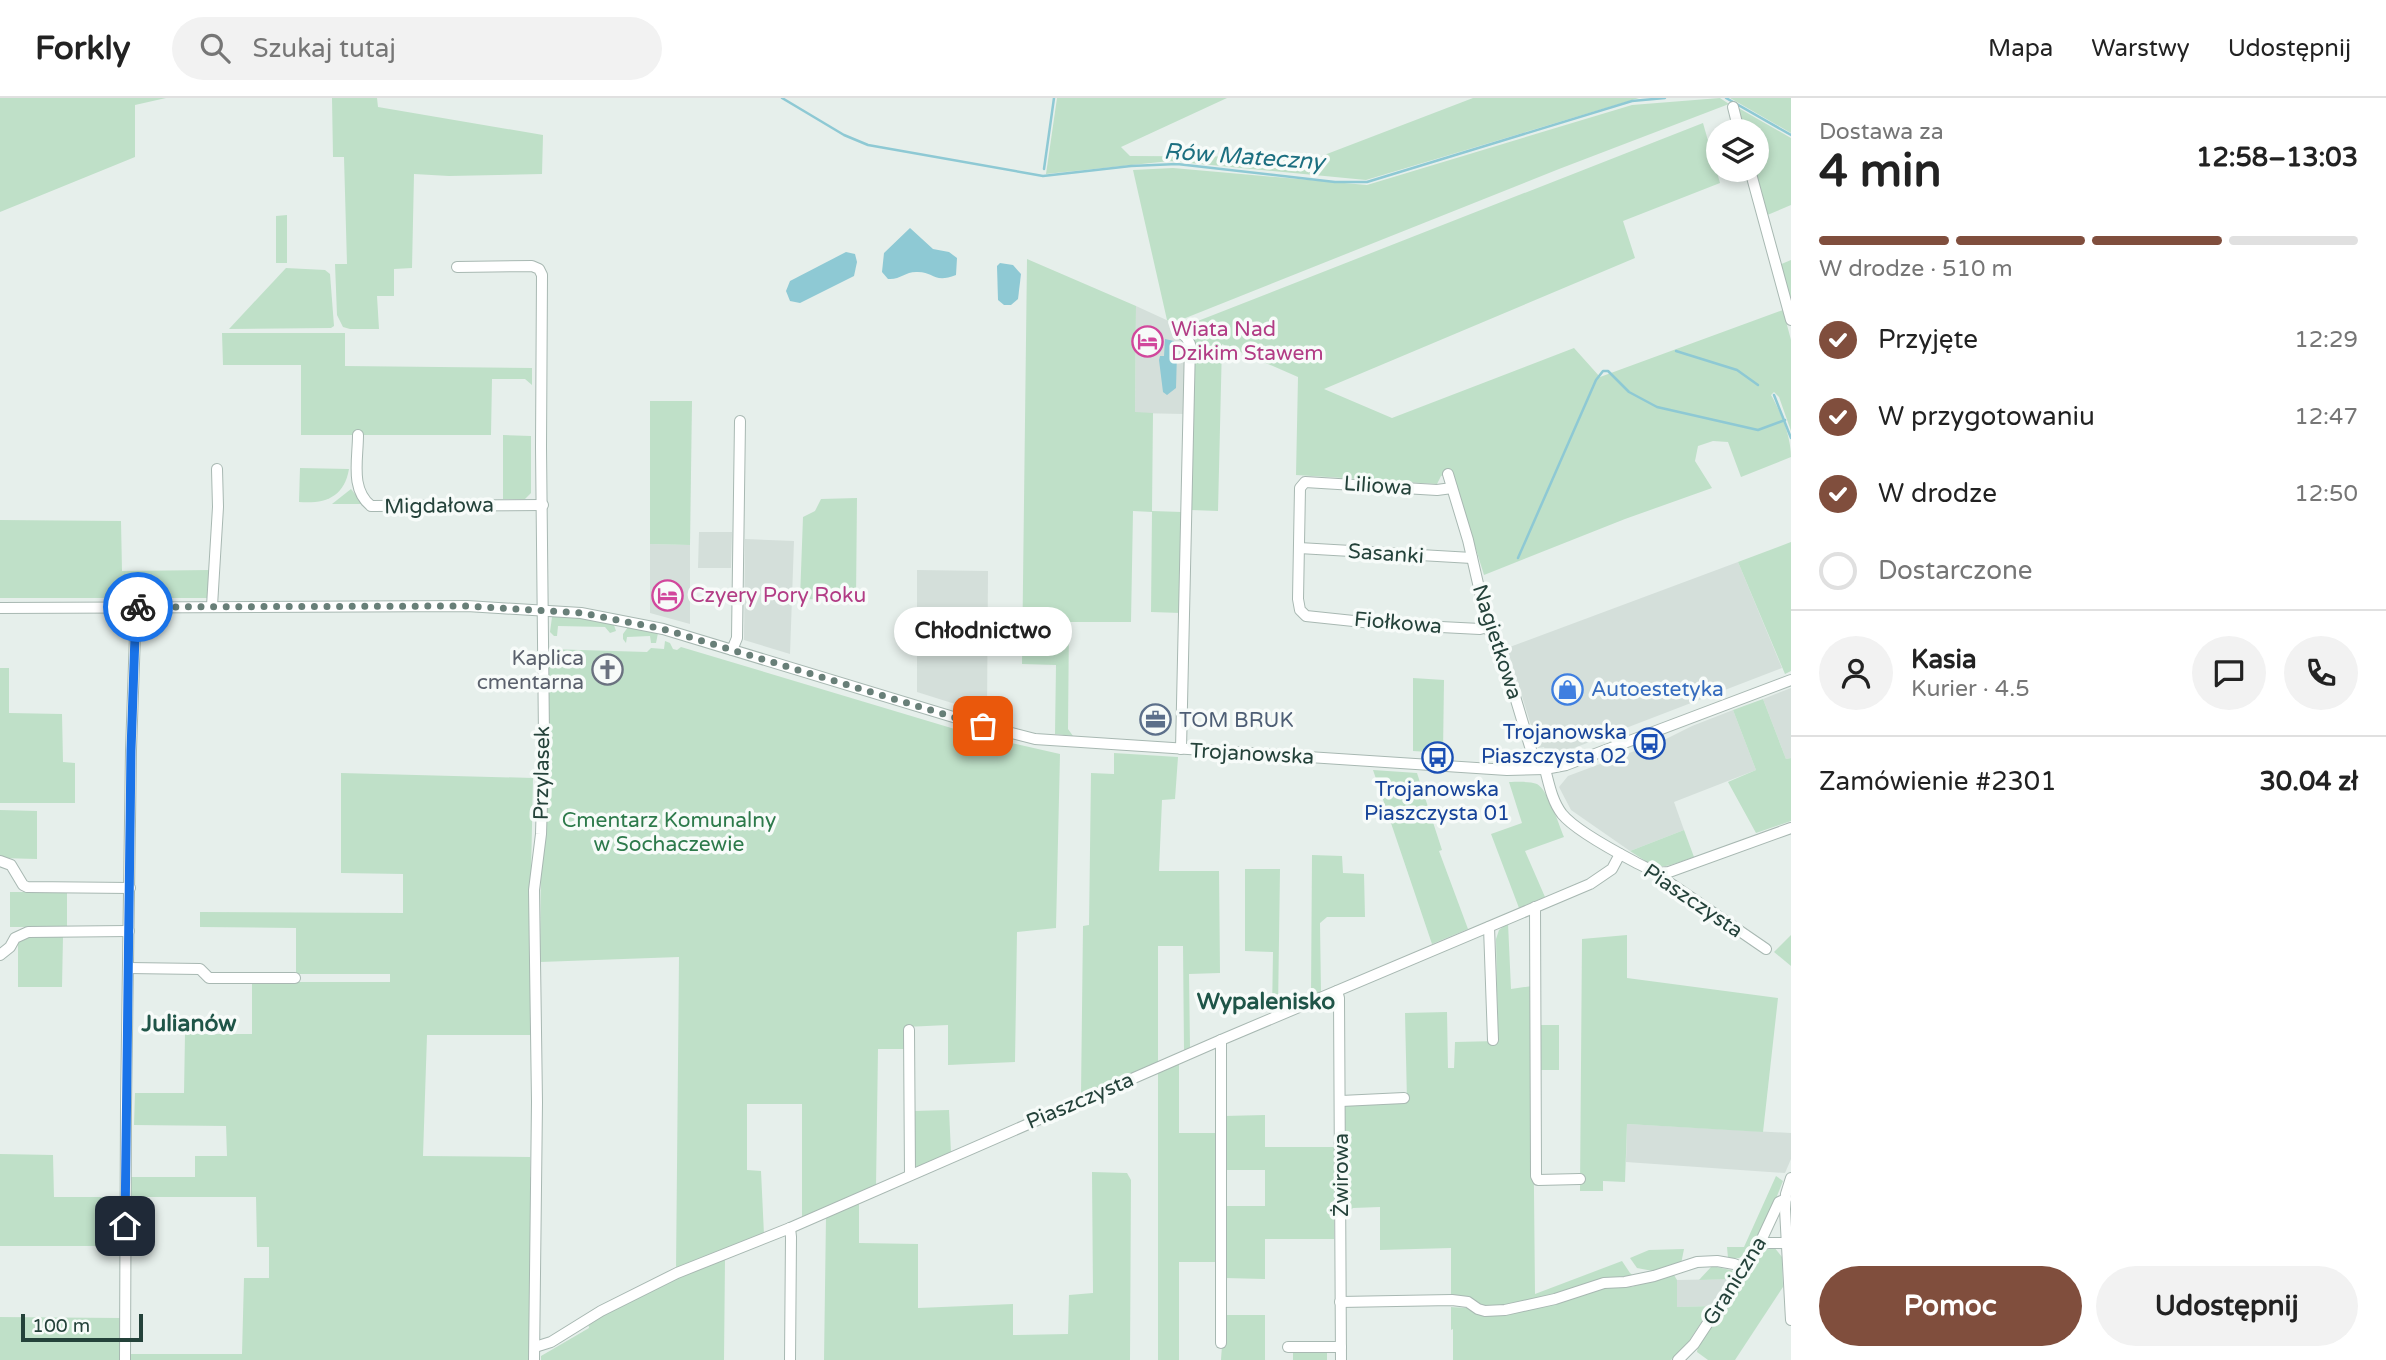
<!DOCTYPE html>
<html lang="pl">
<meta charset="utf-8">
<style>
:root{--surface:#fff;--page:#f2f2f2;--text:#222;--muted:#767676;--line:#e0e0e0;--accent:#804e3d}
body{margin:0;font-family:"Varela Round",sans-serif;background:var(--page);color:var(--text);height:100vh;display:flex;flex-direction:column;font-size:26px;white-space:nowrap}
*{box-sizing:border-box;margin:0}
p{font-size:23px;color:var(--muted)}
.icon{flex:none;width:38px;height:38px;fill:none;stroke:currentColor;stroke-width:2;stroke-linecap:round;stroke-linejoin:round}
.map{position:relative;flex:1;overflow:hidden}
.side{display:flex;flex-direction:column;background:var(--surface);width:595px}
.side>*{flex:none}
.fabs{position:absolute;left:1706px;top:21px;display:grid;gap:14px}
.fabs a{display:grid;place-items:center;width:63px;height:63px;border-radius:50%;background:var(--surface);box-shadow:0 4px 10px #0003;font-size:35px}
.scale{position:absolute;left:21px;bottom:18px;width:122px;box-sizing:border-box;padding-left:7px;border:4px solid #24423a;border-top:0;font-size:19px;line-height:24px;white-space:nowrap;color:#24423a;-webkit-text-stroke:5px #f7fbf9;paint-order:stroke}
.pin{position:absolute;display:grid;place-items:center;width:60px;height:60px;color:#fff;margin:-30px;border-radius:14px;box-shadow:0 4px 10px #0006}
.courier{position:absolute;display:grid;place-items:center;width:70px;height:70px;margin:-35px;border:5px solid #1a73e8;border-radius:50%;background:#fff;color:#222;box-shadow:0 2px 9px #0007}
.bubble{position:absolute;height:49px;border-radius:24px;background:var(--surface);box-shadow:0 4px 10px #0003;font-size:23px;font-weight:700;line-height:49px;text-align:center}
.headline em{font-style:normal;font-weight:700}
.headline div{display:flex;flex-direction:column-reverse}
.headline{display:flex;align-items:center;justify-content:space-between;height:119px;padding:0 28px}
h1{font-size:46px;font-weight:700;line-height:52px}
.bar{display:grid;grid-template-columns:repeat(4,1fr);gap:10px 7px;align-content:center;height:84px;padding:0 28px}
.bar i{height:9px;border-radius:5px;background:var(--line)}
.bar .selected{background:var(--accent)}
.bar p{grid-column:span 4}
.line{display:flex;align-items:center;gap:18px;padding:0 28px;border-top:2px solid var(--line)}
.line div{flex:1}
.round{display:grid;place-items:center;flex:none;width:74px;height:74px;border-radius:37px;background:var(--page)}
ol{padding:0 28px;list-style:none}
li{display:flex;align-items:center;gap:21px;height:77px}
li p{margin-inline-start:auto}
li .icon{padding:7px;border-radius:50%;background:var(--accent);color:#fff;stroke-width:4}
li:last-child{color:var(--muted)}
li i{width:38px;height:38px;border:4px solid var(--line);border-radius:50%}
.primary-button{display:flex;gap:14px;margin-top:auto;padding:14px 28px}
.primary-button a{flex:1;height:80px;border-radius:42px;background:var(--accent);color:#fff;font-size:28px;font-weight:700;line-height:80px;text-align:center}
.primary-button a+a{background:var(--page);color:var(--text)}
header{display:flex;align-items:center;gap:42px;box-sizing:border-box;height:98px;padding:0 35px;background:var(--surface);border-bottom:2px solid var(--line)}
header strong{font-size:33px}
nav{display:flex;gap:38px;margin-inline-start:auto;font-size:24px}
.search{width:490px;height:63px;background:var(--page);display:flex;align-items:center;gap:18px;box-sizing:border-box;padding:0 24px;border-radius:38px;color:var(--muted);font-size:26px}
main{display:flex;flex:1;min-height:0}
.map>svg:first-child{display:block}
.built{fill:#d4dfda}
.green{fill:#bfe0c8}
.water{fill:#8ec9d4}
.lines{fill:none;stroke-linecap:round;stroke-linejoin:round}
.stream{stroke:#8ec9d4;stroke-width:2.5}
.minor-casing{stroke:#a8b8b2;stroke-width:12}
.minor{stroke:#fff;stroke-width:10}
.done{stroke:#687f78;stroke-width:7;stroke-dasharray:0 12.6}
.route{stroke:#1a73e8;stroke-width:9}
.labels{text-anchor:middle;dominant-baseline:central;stroke-width:7;stroke-linejoin:round;paint-order:stroke}
.hotel-label{font-size:21px;fill:#b23c85;stroke:#f7fbf9;text-anchor:start}
.street-label{font-size:21px;fill:#24423a;stroke:#f7fbf9}
.worship-label{font-size:21px;fill:#5b616d;stroke:#f7fbf9;text-anchor:end}
.shop-label{font-size:21px;fill:#366cbe;stroke:#f7fbf9;text-anchor:start}
.service-label{font-size:21px;fill:#4e5e75;stroke:#f7fbf9;text-anchor:start}
.transit-label{font-size:21px;fill:#164399;stroke:#f7fbf9;text-anchor:end}
.park-label{font-size:21px;fill:#2d7a4b;stroke:#f7fbf9}
.water-label{font-size:23px;font-style:italic;fill:#1c6f80;stroke:#f7fbf9}
.neighbourhood-label{font-size:23px;font-weight:bold;fill:#1f5548;stroke:#f7fbf9}
</style>
<header>
<strong>Forkly</strong>
<div class="search"><svg class="icon" aria-label="search" viewBox="0 0 24 24"><circle cx="10" cy="10" r="6"/><path d="M15 15l6 6"/></svg>Szukaj tutaj</div>
<nav><a>Mapa</a><a>Warstwy</a><a>Udostępnij</a></nav>
</header>
<main>
<div class="map">
<svg width="1791" height="1262" viewBox="0 0 1791 1262">
<rect width="100%" height="100%" fill="#e6efeb"/>
<g class="built">
<polygon points="1136,208 1173,225 1173,240 1178,240 1185,249 1184,316 1135,315"/>
<polygon points="699,434 732,434 731,470 698,470"/>
<polygon points="745,441 794,443 790,556 744,542"/>
<polygon points="650,446 690,447 690,526 650,515"/>
<polygon points="1738,464 1782,570 1548,660 1544,649 1538,650 1507,550"/>
<polygon points="917,472 988,473 987,616 917,594"/>
<polygon points="1791,590 1791,660 1786,661 1763,601"/>
<polygon points="1733,612 1756,672 1674,704 1684,732 1630,753 1571,712 1559,689 1568,678 1664,642 1692,628"/>
<polygon points="1627,1026 1791,1035 1791,1061 1785,1075 1626,1064"/>
<polygon points="1729,1181 1712,1208 1677,1209 1677,1182"/>
</g>
<g class="green">
<polygon points="0,0 166,0 135,7 135,59 0,114"/>
<polygon points="332,0 377,0 378,9 543,37 542,76 449,78 414,76 412,170 394,171 394,198 377,198 379,231 350,231 343,229 337,217 335,166 347,166 344,59 333,59"/>
<polygon points="1057,0 1227,0 1121,49 1130,58 1319,59 1473,0 1639,0 1366,82 1170,63 1046,76"/>
<polygon points="1720,0 1729,6 1559,71 1173,225 1167,222 1133,72 1173,70 1367,87 1632,7"/>
<polygon points="1730,0 1791,0 1791,35"/>
<polygon points="1735,8 1791,40 1791,107 1765,118 1752,72 1757,72 1757,33 1742,33"/>
<path d="M1703,25L1720,85L1623,123L1635,160L1324,291L1392,320L1574,250L1600,279L1783,212L1791,242V333L1779,299L1774,294L1771,297C1781,314 1791,339 1791,359L1741,379L1728,344L1713,343L1698,348L1695,363L1712,390L1625,421L1484,477L1452,374L1441,378L1437,386L1296,377L1298,279L1222,246L1218,413L1191,412L1194,242V234L1185,228Z"/>
<polygon points="287,117 287,165 276,165 276,118"/>
<polygon points="1027,161 1136,208 1135,314 1153,315 1152,413 1182,414 1181,515 1151,514 1152,414 1133,413 1131,524 1069,524 1068,631 1073,638 1055,636 1056,567 1022,566"/>
<polygon points="1791,162 1791,211 1779,167"/>
<polygon points="286,170 325,172 330,176 334,228 331,230 229,231"/>
<polygon points="222,235 345,235 345,268 532,270 532,287 525,281 492,281 491,337 301,337 301,267 223,267"/>
<polygon points="650,303 692,303 690,447 650,446"/>
<polygon points="503,337 531,338 531,395 525,401 503,401"/>
<path d="M300,370L349,371C344,399 326,406 299,404Z"/>
<polygon points="351,391 363,406 332,406"/>
<polygon points="857,400 856,502 800,501 803,419 815,413 821,401"/>
<polygon points="0,422 121,423 122,473 211,472 210,500 0,500"/>
<polygon points="1791,444 1791,573 1785,576 1738,464"/>
<polygon points="558,516 613,524 616,533 610,535 605,529 558,528 557,538 554,538 550,534 552,519 557,519"/>
<polygon points="628,529 658,535 656,545 651,545 650,538 627,539 626,545 623,541 623,536"/>
<polygon points="665,543 670,545 673,551 677,552 681,549 968,635 1060,656 1056,830 1017,834 1015,964 948,967 948,927 905,929 904,951 878,951 876,1089 802,1121 802,1006 747,1006 747,1072 761,1073 764,1137 676,1173 679,859 540,864 541,760 548,681 549,565 547,551 647,554 651,550 664,551"/>
<polygon points="0,570 9,570 9,615 62,616 63,664 75,665 75,705 0,705"/>
<polygon points="1413,580 1444,582 1443,655 1413,653"/>
<polygon points="1763,601 1786,661 1791,660 1791,723 1756,735 1728,684 1756,672 1733,612"/>
<polygon points="1114,655 1178,659 1175,701 1162,702 1159,773 1219,773 1220,875 1189,876 1190,949 1184,952 1183,848 1158,848 1158,964 1081,997 1083,828 1089,827 1091,675 1114,676"/>
<polygon points="1373,672 1417,675 1442,752 1439,753 1468,831 1432,846"/>
<polygon points="341,675 533,680 531,776 533,937 427,937 423,1058 530,1059 530,1079 533,1080 530,1262 128,1262 128,1256 242,1256 244,1180 269,1180 269,1149 257,1149 256,1099 129,1099 130,1079 195,1079 195,1058 227,1058 226,1028 134,1027 135,995 184,995 185,936 252,936 252,884 390,884 390,876 296,876 296,830 200,829 200,814 403,815 403,776 341,775"/>
<path d="M1509,684C1517,684 1530,683 1537,686C1548,692 1559,727 1564,739L1525,753L1545,799L1519,810L1491,736L1522,725Z"/>
<polygon points="0,712 37,713 37,761 0,760"/>
<path d="M1684,732L1694,759C1658,771 1662,774 1630,753Z"/>
<polygon points="1312,757 1342,758 1343,775 1364,776 1365,819 1327,819 1320,825 1321,894 1311,897"/>
<polygon points="1245,771 1280,771 1278,912 1272,915 1273,854 1245,853"/>
<rect x="10" y="794" width="57" height="35"/>
<polygon points="1508,825 1511,891 1532,888 1535,1196 1622,1163 1630,1175 1635,1179 1503,1209 1479,1208 1451,1197 1451,1150 1380,1152 1380,1109 1353,1110 1346,1116 1345,1005 1407,1003 1405,915 1447,914 1448,970 1454,970 1455,944 1498,943 1496,841 1499,832"/>
<polygon points="1627,837 1627,880 1778,900 1763,1034 1627,1026 1625,1084 1603,1083 1603,1093 1580,1093 1582,841"/>
<polygon points="1791,837 1791,868 1774,854"/>
<polygon points="63,838 62,889 18,889 18,845 24,839"/>
<rect x="1537" y="927" width="22" height="45"/>
<polygon points="1179,965 1179,1035 1215,1035 1216,1164 1179,1164 1179,1262 1158,1262 1158,975"/>
<polygon points="949,1012 951,1055 917,1069 913,1064 913,1013"/>
<polygon points="1265,1017 1265,1049 1334,1049 1334,1141 1265,1141 1265,1181 1225,1180 1224,1108 1265,1108 1265,1072 1224,1072 1224,1018"/>
<polygon points="0,1056 53,1057 54,1099 122,1099 122,1148 0,1148"/>
<polygon points="1092,1074 1127,1075 1131,1082 1130,1262 824,1262 826,1118 859,1103 859,1145 918,1146 918,1210 1013,1206 1013,1237 1068,1236 1069,1197 1093,1195"/>
<path d="M1776,1078L1783,1083C1776,1100 1757,1155 1739,1160C1736,1161 1732,1160 1728,1160L1727,1149H1744Z"/>
<polygon points="1774,1149 1782,1159 1783,1189 1735,1262 1708,1262 1697,1254 1698,1247 1762,1152"/>
<polygon points="1684,1151 1681,1166 1658,1174 1637,1170 1630,1160 1649,1152"/>
<polygon points="725,1161 724,1262 541,1262 541,1258 589,1230 588,1223 657,1188"/>
<polygon points="1712,1168 1735,1173 1729,1181 1699,1182"/>
<polygon points="1674,1177 1677,1182 1677,1209 1712,1208 1689,1243 1671,1262 1453,1262 1453,1231 1451,1232 1451,1209 1467,1210 1481,1217 1503,1217 1598,1190 1631,1189"/>
<polygon points="1224,1217 1265,1217 1265,1262 1221,1262"/>
<polygon points="0,1219 120,1220 120,1262 0,1262"/>
<polygon points="1297,1253 1327,1253 1327,1262 1293,1262 1293,1255"/>
</g>
<g class="water">
<path d="M910,130L933,151L949,154L957,160L956,177C933,186 934,173 916,174C905,174 900,182 888,181L882,174L884,155Z"/>
<polygon points="846,154 855,156 857,164 854,178 800,205 790,203 786,193 790,183"/>
<polygon points="1000,165 1013,167 1021,176 1018,201 1011,207 1004,207 998,202 997,168"/>
<polygon points="1165,241 1174,243 1177,255 1176,290 1167,297 1163,294 1159,262 1160,258 1164,258"/>
</g>
<g class="lines">
<g class="stream">
<polyline points="782,0 844,37 868,47 1043,78 1131,68 1177,66 1335,84 1367,84 1632,3 1665,0"/>
<polyline points="1726,0 1791,37"/>
<polyline points="1044,71 1054,0"/>
<polyline points="1676,253 1737,272 1758,287"/>
<polyline points="1774,297 1791,340"/>
<polyline points="1518,460 1596,282 1603,273 1608,273 1629,294 1657,309 1758,332 1785,322"/>
</g>
<defs>
<g id="minor">
<polyline points="1733,9 1739,33"/>
<polyline points="1750,72 1791,222"/>
<polyline points="457,169 532,168 539,171 542,177 541,349 544,639 541,736 534,792 537,1004 534,1262"/>
<polyline points="1178,233 1186,239 1190,246 1181,651"/>
<path d="M358,337C358,362 350,391 371,408L543,407"/>
<polyline points="1448,376 1468,442 1488,529 1510,582 1532,655 1535,671"/>
<polyline points="1452,390 1437,392 1305,384 1300,390 1298,501 1300,512 1306,518 1382,526 1480,531 1488,529"/>
<polyline points="1299,450 1472,460"/>
<polyline points="212,508 218,409 217,371"/>
<polyline points="0,510 467,508 581,515 663,531 973,625 1035,641 1507,672 1545,671 1566,667 1791,582"/>
<polyline points="732,552 737,540 740,323"/>
<path d="M1545,671C1549,686 1552,703 1562,716C1575,732 1616,754 1635,764C1646,770 1658,774 1667,783L1766,851"/>
<polyline points="0,763 11,767 23,787 27,789 130,790"/>
<polyline points="1659,775 1669,774 1791,730"/>
<polyline points="1535,809 1536,1078 1538,1082 1580,1081"/>
<polyline points="1489,829 1493,942"/>
<polyline points="0,857 10,849 15,840 28,834 129,833"/>
<polyline points="129,870 200,871 209,880 295,880"/>
<polyline points="1337,893 1339,900 1341,1262"/>
<polyline points="909,932 910,1077"/>
<polyline points="1341,1003 1404,1000"/>
<polyline points="1791,1080 1786,1096 1785,1111 1791,1222"/>
<polyline points="790,1130 791,1139 790,1262"/>
<polyline points="1759,1147 1768,1145 1786,1145"/>
<polyline points="1340,1204 1452,1202 1468,1204 1478,1211 1485,1213 1505,1212 1555,1201 1604,1185 1625,1184 1654,1178 1697,1164 1717,1163 1734,1166 1744,1170"/>
<polyline points="1221,1245 1221,942"/>
<polyline points="535,1249 551,1244 601,1213 677,1175 790,1130 1221,942 1590,786 1612,771 1620,756"/>
<polyline points="1288,1249 1341,1249"/>
<polyline points="125,1262 126,1008 131,652 136,508"/>
<polyline points="1678,1262 1694,1246 1759,1147 1779,1104 1786,1101"/>
</g>
</defs>
<use href="#minor" class="minor-casing"/>
<use href="#minor" class="minor"/>
</g>
<g class="lines">
<polyline class="done" points="138,509 467,508 582,515 663,531 983,628"/>
<polyline class="route" points="125,1128 131,652 136,509 138,509"/>
</g>
<defs>
<symbol id="hotel-ring" viewBox="-11 -11 22 22"><circle r="9.5" fill="#f7fbf9" stroke="#d1479c" stroke-width="1.5"/><path d="M-6-4.5h1.5V1H6V5H4.5V3h-9V5H-6ZM-4 0a1.8 1.8 0 1 1 3.6 0ZM.5 0V-2.5h3Q6-2.5 6 0Z" fill="#d1479c"/></symbol>
<symbol id="church-ring" viewBox="-11 -11 22 22"><circle r="9.5" fill="#f7fbf9" stroke="#6b7280" stroke-width="1.5"/><path d="M-1.2-6h2.4v3.5h3.3v2.4h-3.3V6h-2.4V-.1h-3.3v-2.4h3.3Z" fill="#6b7280"/></symbol>
<symbol id="shop-ring" viewBox="-11 -11 22 22"><circle r="9.5" fill="#f7fbf9" stroke="#3f7fe0" stroke-width="1.5"/><path d="M-5-2.5h2.3a2.7 3.5 0 0 1 5.4 0H5L5.5 6h-11ZM-1.5-2.5h3a1.5 2.3 0 0 0-3 0Z" fill="#3f7fe0"/></symbol>
<symbol id="office-ring" viewBox="-11 -11 22 22"><circle r="9.5" fill="#f7fbf9" stroke="#5c6f8a" stroke-width="1.5"/><path d="M-6-3h4V-5.5h4V-3h4V5H-6ZM-1-4.5V-3h2v-1.5ZM-6 0V1H6V0Z" fill="#5c6f8a"/></symbol>
<symbol id="bus-ring" viewBox="-11 -11 22 22"><circle r="9.5" fill="#f7fbf9" stroke="#1a4fb4" stroke-width="1.5"/><path d="M-5-6H5V4H4V6H2V4H-2V6H-4V4H-5ZM-3.5-4V0h7V-4ZM-3.5 1.2v1.5H-2V1.2ZM2 1.2v1.5H3.5V1.2Z" fill="#1a4fb4"/></symbol>
</defs>
<g fill-rule="evenodd">
<use href="#hotel-ring" x="1130" y="226" width="35" height="35"/>
<use href="#hotel-ring" x="650" y="480" width="35" height="35"/>
<use href="#church-ring" x="590" y="554" width="35" height="35"/>
<use href="#shop-ring" x="1550" y="574" width="35" height="35"/>
<use href="#office-ring" x="1138" y="604" width="35" height="35"/>
<use href="#bus-ring" x="1632" y="628" width="35" height="35"/>
<use href="#bus-ring" x="1420" y="642" width="35" height="35"/>
</g>
<g class="labels">
<g class="hotel-label">
<text x="1171" y="231">Wiata Nad<tspan x="1171" dy="24">Dzikim Stawem</tspan></text>
<text x="690" y="497">Czyery Pory Roku</text>
</g>
<g class="street-label">
<text transform="translate(1378 388) rotate(4)">Liliowa</text>
<text transform="translate(439 408) rotate(-1)">Migdałowa</text>
<text transform="translate(1386 456) rotate(4)">Sasanki</text>
<text transform="translate(1398 525) rotate(5)">Fiołkowa</text>
<text transform="translate(1497 544) rotate(72)">Nagietkowa</text>
<text transform="translate(1252 656) rotate(3)">Trojanowska</text>
<text transform="translate(542 675) rotate(-89)">Przylasek</text>
<text transform="translate(1693 803) rotate(34)">Piaszczysta</text>
<text transform="translate(1080 1003) rotate(-23)">Piaszczysta</text>
<text transform="translate(1341 1077) rotate(-90)">Żwirowa</text>
<text transform="translate(1735 1183) rotate(-58)">Graniczna</text>
</g>
<g class="worship-label">
<text x="584" y="560">Kaplica<tspan x="584" dy="24">cmentarna</tspan></text>
</g>
<g class="shop-label">
<text x="1591" y="591">Autoestetyka</text>
</g>
<g class="service-label">
<text x="1179" y="622">TOM BRUK</text>
</g>
<g class="transit-label">
<text x="1627" y="634">Trojanowska<tspan x="1627" dy="24">Piaszczysta 02</tspan></text>
<text x="1437" y="691" text-anchor="middle">Trojanowska<tspan x="1437" dy="24">Piaszczysta 01</tspan></text>
</g>
<g class="park-label">
<text x="669" y="722">Cmentarz Komunalny<tspan x="669" dy="24">w Sochaczewie</tspan></text>
</g>
<g class="water-label">
<text transform="translate(1244 59) rotate(4)">Rów Mateczny</text>
</g>
<g class="neighbourhood-label">
<text x="1266" y="904">Wypalenisko</text>
<text x="189" y="926">Julianów</text>
</g>
</g>
</svg>
<div class="fabs">
<a><svg class="icon" aria-label="layers" viewBox="0 0 24 24"><path d="M12 4l9 5-9 5-9-5zM3 14l9 5 9-5"/></svg></a>
</div>
<div class="scale">100 m</div>
<div class="pin" style="left:983px;top:628px;background:#ea580c"><svg class="icon" aria-label="bag" viewBox="0 0 24 24"><path d="M5 8h14l-1 12H6zM9 8a3 3 0 0 1 6 0"/></svg></div>
<div class="pin" style="left:125px;top:1128px;background:#1f2937"><svg class="icon" aria-label="home" viewBox="0 0 24 24"><path d="M3 11l9-7 9 7M6 9v11h12V9"/></svg></div>
<div class="courier" style="left:138px;top:509px"><svg class="icon" aria-label="bike" viewBox="0 0 24 24"><circle cx="6" cy="16" r="4"/><circle cx="18" cy="16" r="4"/><path d="M6 16l4-8h5l3 8M10 8l3 8H6M13 5h3"/></svg></div>
<div class="bubble" style="left:894px;top:509px;width:178px">Chłodnictwo</div>
</div>
<section class="side">
<div class="headline"><div><h1>4 min</h1><p>Dostawa za</p></div><em>12:58–13:03</em></div>
<div class="bar"><i class="selected"></i><i class="selected"></i><i class="selected"></i><i></i><p>W drodze · 510 m</p></div>
<ol>
<li><svg class="icon" aria-label="check" viewBox="0 0 24 24"><path d="M5 12l5 5 9-10"/></svg>Przyjęte<p>12:29</p></li>
<li><svg class="icon" aria-label="check" viewBox="0 0 24 24"><path d="M5 12l5 5 9-10"/></svg>W przygotowaniu<p>12:47</p></li>
<li><svg class="icon" aria-label="check" viewBox="0 0 24 24"><path d="M5 12l5 5 9-10"/></svg>W drodze<p>12:50</p></li>
<li><i></i>Dostarczone</li>
</ol>
<div class="line" style="height:126px"><a class="round"><svg class="icon" aria-label="person" viewBox="0 0 24 24"><circle cx="12" cy="8" r="4"/><path d="M4 21q1-7 8-7t8 7"/></svg></a><div><b>Kasia</b><p>Kurier · 4.5</p></div><a class="round"><svg class="icon" aria-label="chat" viewBox="0 0 24 24"><path d="M4 5h16v11H9l-5 4z"/></svg></a><a class="round"><svg class="icon" aria-label="phone" viewBox="0 0 24 24"><path d="M5 4h4l2 5-3 2q2 4 5 5l2-3 5 2v4C11 20 4 13 5 4z"/></svg></a></div>
<div class="line" style="height:91px"><div>Zamówienie #2301</div><b>30.04 zł</b></div>
<div class="primary-button"><a>Pomoc</a><a>Udostępnij</a></div>
</section>
</main>
